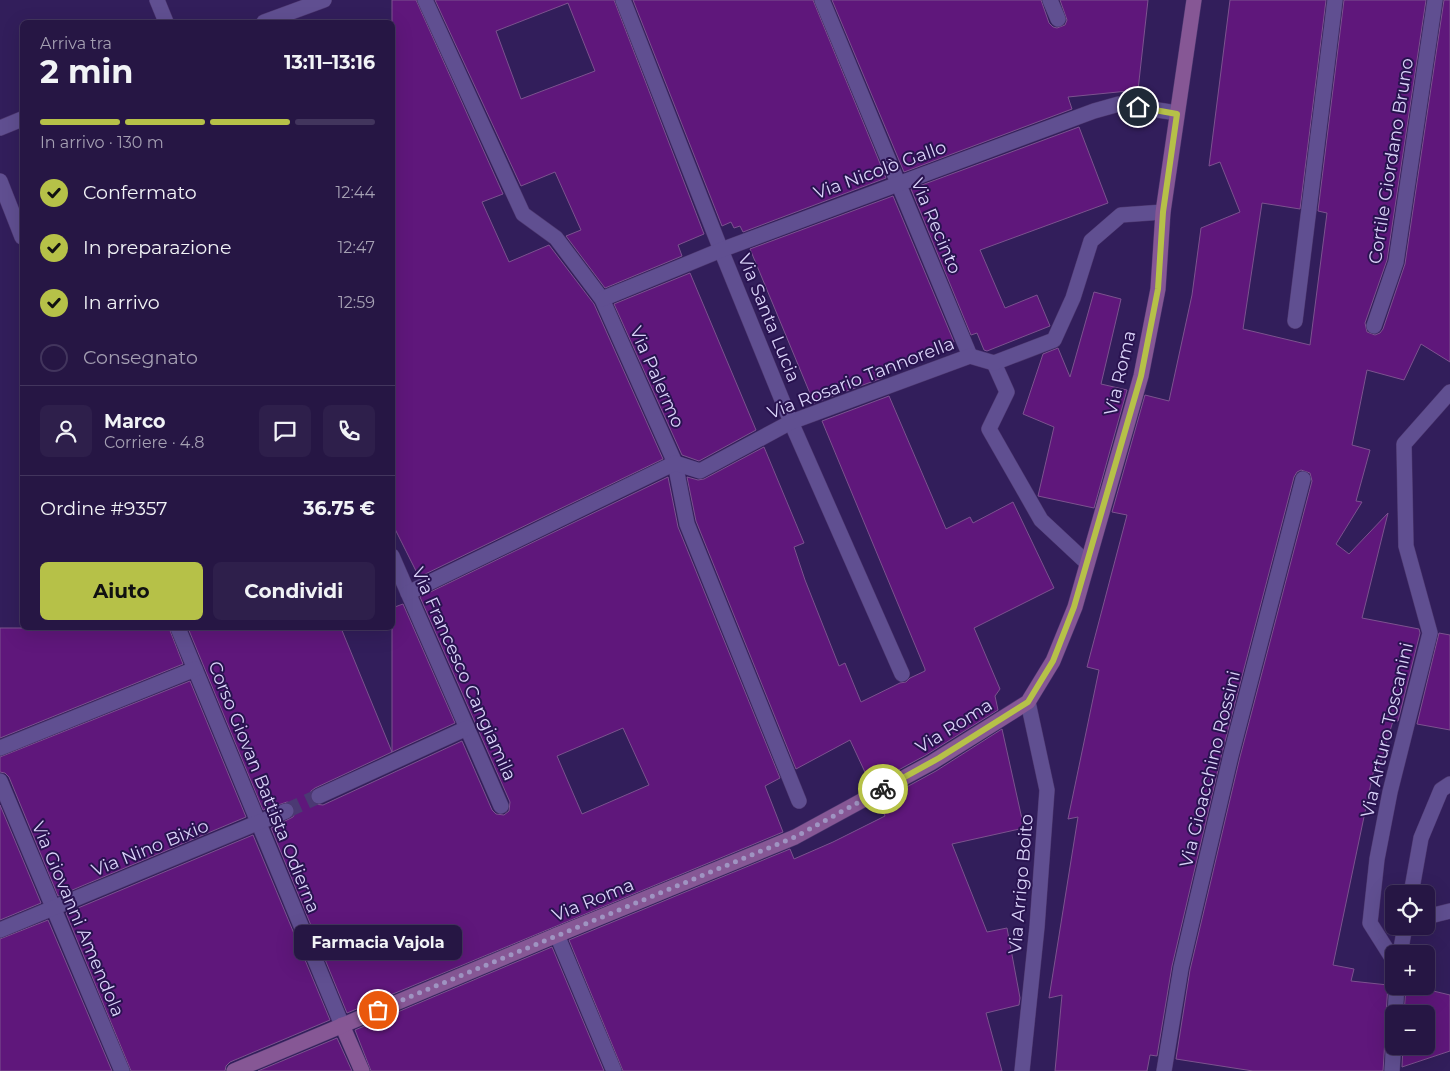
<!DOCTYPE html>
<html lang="it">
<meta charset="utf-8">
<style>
:root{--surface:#261644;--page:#2e1f4b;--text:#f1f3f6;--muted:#a49fb2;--line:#42355d;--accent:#b6c148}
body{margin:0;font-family:Montserrat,sans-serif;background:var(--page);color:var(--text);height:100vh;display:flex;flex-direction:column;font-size:19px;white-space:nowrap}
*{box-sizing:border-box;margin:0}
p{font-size:16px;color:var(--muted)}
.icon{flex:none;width:28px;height:28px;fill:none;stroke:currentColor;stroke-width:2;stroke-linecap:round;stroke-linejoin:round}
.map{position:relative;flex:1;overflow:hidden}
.sheet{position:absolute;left:20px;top:20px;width:375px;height:610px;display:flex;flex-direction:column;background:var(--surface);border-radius:8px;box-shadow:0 5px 20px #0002,0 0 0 1px var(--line)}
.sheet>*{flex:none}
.controls{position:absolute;left:1385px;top:885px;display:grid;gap:10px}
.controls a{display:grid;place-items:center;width:50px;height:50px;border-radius:8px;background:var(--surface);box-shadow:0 5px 20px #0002,0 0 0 1px var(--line);font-size:25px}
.pin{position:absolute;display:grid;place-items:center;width:42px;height:42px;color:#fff;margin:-21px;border:2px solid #fff;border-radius:50%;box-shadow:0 1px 5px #0007}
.courier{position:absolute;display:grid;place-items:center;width:50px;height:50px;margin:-25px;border:4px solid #b6c148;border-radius:50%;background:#fff;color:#222;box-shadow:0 1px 6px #0007}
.bubble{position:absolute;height:35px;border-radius:8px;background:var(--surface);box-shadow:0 5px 20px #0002,0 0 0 1px var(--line);font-size:16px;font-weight:700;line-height:35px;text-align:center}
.head em{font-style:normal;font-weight:700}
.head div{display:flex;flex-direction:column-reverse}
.head{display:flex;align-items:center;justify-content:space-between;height:85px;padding:0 20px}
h1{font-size:32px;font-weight:700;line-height:38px}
.bar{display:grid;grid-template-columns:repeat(4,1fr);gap:8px 5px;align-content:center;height:60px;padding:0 20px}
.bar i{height:6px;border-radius:4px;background:var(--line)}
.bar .active{background:var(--accent)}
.bar p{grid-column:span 4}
.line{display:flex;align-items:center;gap:12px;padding:0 20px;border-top:1px solid var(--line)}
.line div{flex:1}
.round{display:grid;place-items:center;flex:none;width:52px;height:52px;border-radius:8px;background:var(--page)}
ol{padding:0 20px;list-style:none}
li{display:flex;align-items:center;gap:15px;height:55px}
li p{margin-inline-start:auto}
li .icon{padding:5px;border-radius:50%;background:var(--accent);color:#111;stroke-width:4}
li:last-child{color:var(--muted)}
li i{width:28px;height:28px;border:2px solid var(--line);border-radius:50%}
.action{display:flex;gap:10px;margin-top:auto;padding:10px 20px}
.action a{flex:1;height:58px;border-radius:8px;background:var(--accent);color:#111;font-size:20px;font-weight:700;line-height:58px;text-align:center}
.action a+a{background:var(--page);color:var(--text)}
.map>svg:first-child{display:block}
.building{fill:#5f177b;stroke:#7c528f;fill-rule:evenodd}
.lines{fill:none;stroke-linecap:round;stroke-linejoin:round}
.minor-tunnel{stroke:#4b3973;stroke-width:15;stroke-dasharray:15 8;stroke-linecap:butt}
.minor-casing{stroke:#4d386f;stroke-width:16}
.secondary-casing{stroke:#4d386f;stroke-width:16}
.minor{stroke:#604f91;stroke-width:15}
.secondary{stroke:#865795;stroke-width:15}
.done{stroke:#9f94c2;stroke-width:5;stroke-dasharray:0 9}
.route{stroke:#b6c148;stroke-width:6}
.labels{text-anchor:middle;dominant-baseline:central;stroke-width:4;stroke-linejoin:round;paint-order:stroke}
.street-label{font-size:18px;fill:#dad3f9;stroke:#291350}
</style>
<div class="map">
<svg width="1450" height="1071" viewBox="0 0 1450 1071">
<rect width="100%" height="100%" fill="#321e5b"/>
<g class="building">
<polygon points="392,0 416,0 503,194 482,202 509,262 549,245 594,304 663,459 419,577 392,523"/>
<path d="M435,0H614L704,234L678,245L682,256L605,288L566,236L581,230L555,172L521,186ZM568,3L595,71L521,99L496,31Z"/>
<polygon points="633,0 813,0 886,178 743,232 740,226 734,228 731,222 722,226"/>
<polygon points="832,0 1041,0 1049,23 1053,27 1057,28 1065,25 1067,20 1060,0 1148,0 1138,90 1068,97 1072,109 904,172"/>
<polygon points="1230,0 1326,0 1300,209 1262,203 1243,329 1310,345 1327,213 1318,211 1344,0 1426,0 1387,260 1365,323 1367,332 1375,335 1380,333 1383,329 1405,264 1444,0 1450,0 1450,362 1421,344 1404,380 1367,370 1352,445 1370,450 1356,501 1362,502 1336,544 1349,554 1388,513 1362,618 1419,629 1420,633 1398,721 1393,721 1378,771 1374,769 1333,965 1354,969 1351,981 1388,985 1386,1014 1387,1018 1394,1023 1394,1031 1387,1034 1385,1039 1383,1071 1253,1071 1176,1059 1190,970 1240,757 1312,481 1310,473 1301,470 1297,472 1294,477 1222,753 1172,966 1157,1056 1150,1055 1147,1071 1055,1071 1062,995 1049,998 1078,817 1068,819 1099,670 1087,667 1127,515 1112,512 1145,395 1169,401 1192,295 1201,228 1240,212 1220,162 1209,166"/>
<polygon points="1079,127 1108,203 980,250 1005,308 1037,295 1050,326 987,351 984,350 977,333 971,335 911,189"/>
<polygon points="893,196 954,342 879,372 882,378 814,403 750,249"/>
<polygon points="690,273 756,430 699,461 682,455 614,304"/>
<polygon points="1094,292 1121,299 1101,384 1127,390 1094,508 1038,496 1054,427 1023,414 1043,354 1058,348 1070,377"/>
<polygon points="889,396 946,529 970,517 973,523 1013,502 1054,588 974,628 1000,689 995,696 998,710 926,755 871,785 850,740 796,769 696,521 687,477 698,480 704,479 764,447 804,543 794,547 805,580 839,666 845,663 861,702 900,683 906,682 910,678 925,671 925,669 822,421"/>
<path d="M668,477L678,527L780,778L765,786L783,832L347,1013L271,828L293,817L295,813V808L291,803L287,802L263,810L188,628H341L392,752L315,788L311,791L310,796L311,800L314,804L323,805L462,741L492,810L496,814L504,815L509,811L510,802L420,597ZM623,728L649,785L582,814L557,756Z"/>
<polygon points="403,604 455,723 392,752 392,608"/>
<polygon points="0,628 169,628 183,664 0,738"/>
<polygon points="1439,633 1450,635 1450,730 1417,724"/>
<polygon points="190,681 246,817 58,896 9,777 5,773 0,772 0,757"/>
<polygon points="1002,729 1024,828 952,844 987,932 1007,928 1020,998 1019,1005 986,1013 1002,1071 623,1071 569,940 790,849 794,859 833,842 885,816 879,802 936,771"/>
<polygon points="0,805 41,903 0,920"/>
<polygon points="253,835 330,1020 230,1062 226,1066 225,1071 131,1071 66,913"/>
<polygon points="48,920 112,1071 0,1071 0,939"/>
<polygon points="552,947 604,1071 371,1071 355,1030"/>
<polygon points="1406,987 1429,990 1450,995 1450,1051 1402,1067 1403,1046 1426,1046 1426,1014 1404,1014"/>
<polygon points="337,1038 352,1071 258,1071"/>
</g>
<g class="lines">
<polyline class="minor-tunnel" points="286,811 319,796"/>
<defs>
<g id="minor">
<polyline points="157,0 166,22"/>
<polyline points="425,0 523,214 556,238 602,299 675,463 687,524 799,801"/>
<polyline points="623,0 721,250 791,422 902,674"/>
<polyline points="822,0 970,356"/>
<polyline points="1050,0 1058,19"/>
<polyline points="264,22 324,0"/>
<polyline points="0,128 22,119"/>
<polyline points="0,181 22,237"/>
<polyline points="602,299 721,250 1094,111 1119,104 1177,113"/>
<polyline points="1295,321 1335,0"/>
<polyline points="1374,326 1396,262 1435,0"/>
<polyline points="994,363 1007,392 989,429 1041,520 1087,563"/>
<polyline points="392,556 501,806"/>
<polyline points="408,593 675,463 700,471 791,422 970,356 994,363 1054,340 1073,298 1091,241 1121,215 1163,212"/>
<polyline points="178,628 342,1025"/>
<polyline points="0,748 195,669"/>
<polyline points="0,781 122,1071"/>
<polyline points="319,796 467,728"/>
<polyline points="1411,894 1421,838 1441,790 1450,784"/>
<polyline points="1426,917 1450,911"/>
<polyline points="0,930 286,811"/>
<polyline points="557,935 614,1071"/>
<polyline points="1400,954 1405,926"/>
<polyline points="1394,961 1370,923 1377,859 1390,792 1430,633 1406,546 1404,444 1450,392"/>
<polyline points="1395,1014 1397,986"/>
<polyline points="1022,1071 1037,927 1047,790 1028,702"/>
<polyline points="1164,1071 1181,968 1231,755 1303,479"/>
<polyline points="1392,1071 1394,1040"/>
</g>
<g id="secondary">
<polyline points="342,1025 362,1071"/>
<polyline points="234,1071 557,935 795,837 931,763 1028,702 1053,661 1075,607 1141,376 1158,289 1163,212 1194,0"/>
</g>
</defs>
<use href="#minor" class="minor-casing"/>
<use href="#secondary" class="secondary-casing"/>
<use href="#minor" class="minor"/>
<use href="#secondary" class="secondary"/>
</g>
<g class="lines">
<polyline class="done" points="378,1010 795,837 883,789"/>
<polyline class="route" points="883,789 939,758 1028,702 1053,661 1074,607 1141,376 1158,289 1163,212 1177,114 1138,107"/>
</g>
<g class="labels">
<g class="street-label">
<text transform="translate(1391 161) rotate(-81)">Cortile Giordano Bruno</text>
<text transform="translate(880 170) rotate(-20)">Via Nicolò Gallo</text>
<text transform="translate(936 226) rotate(67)">Via Recinto</text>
<text transform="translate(769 318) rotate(68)">Via Santa Lucia</text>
<text transform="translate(1120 373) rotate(-77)">Via Roma</text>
<text transform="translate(657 377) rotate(66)">Via Palermo</text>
<text transform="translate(861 378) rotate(-21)">Via Rosario Tannorella</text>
<text transform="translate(464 674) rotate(66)">Via Francesco Cangiamila</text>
<text transform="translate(954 726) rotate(-32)">Via Roma</text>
<text transform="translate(1387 730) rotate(-77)">Via Arturo Toscanini</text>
<text transform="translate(1210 769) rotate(-76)">Via Gioacchino Rossini</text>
<text transform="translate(264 787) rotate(68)">Corso Giovan Battista Odierna</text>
<text transform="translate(150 848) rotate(-22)">Via Nino Bixio</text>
<text transform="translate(1021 884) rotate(-85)">Via Arrigo Boito</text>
<text transform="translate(593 900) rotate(-22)">Via Roma</text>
<text transform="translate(78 919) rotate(67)">Via Giovanni Amendola</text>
</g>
</g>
</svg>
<div class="controls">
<a><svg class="icon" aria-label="locate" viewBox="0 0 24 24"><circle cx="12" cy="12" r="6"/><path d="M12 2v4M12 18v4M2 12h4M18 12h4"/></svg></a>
<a>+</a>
<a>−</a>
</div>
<div class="pin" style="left:378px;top:1010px;background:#ea580c"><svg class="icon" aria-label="bag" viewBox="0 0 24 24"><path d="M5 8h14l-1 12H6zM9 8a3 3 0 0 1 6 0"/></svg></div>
<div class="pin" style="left:1138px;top:107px;background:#1f2937"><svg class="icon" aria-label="home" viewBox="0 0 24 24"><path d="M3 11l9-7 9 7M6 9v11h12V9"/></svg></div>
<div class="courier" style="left:883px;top:789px"><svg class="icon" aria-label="bike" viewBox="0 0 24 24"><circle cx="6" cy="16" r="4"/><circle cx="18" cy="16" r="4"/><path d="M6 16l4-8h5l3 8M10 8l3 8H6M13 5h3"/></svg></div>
<div class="bubble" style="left:294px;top:925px;width:168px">Farmacia Vajola</div>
<section class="sheet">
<div class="head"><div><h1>2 min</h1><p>Arriva tra</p></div><em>13:11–13:16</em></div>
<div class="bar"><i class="active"></i><i class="active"></i><i class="active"></i><i></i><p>In arrivo · 130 m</p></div>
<ol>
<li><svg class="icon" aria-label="check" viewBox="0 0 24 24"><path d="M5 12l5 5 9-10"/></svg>Confermato<p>12:44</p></li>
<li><svg class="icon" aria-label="check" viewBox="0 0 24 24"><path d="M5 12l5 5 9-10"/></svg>In preparazione<p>12:47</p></li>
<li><svg class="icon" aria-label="check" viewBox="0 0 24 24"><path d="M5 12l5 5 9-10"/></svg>In arrivo<p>12:59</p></li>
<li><i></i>Consegnato</li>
</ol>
<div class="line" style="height:90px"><a class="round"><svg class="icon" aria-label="person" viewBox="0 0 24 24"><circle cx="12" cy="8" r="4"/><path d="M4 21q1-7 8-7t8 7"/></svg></a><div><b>Marco</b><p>Corriere · 4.8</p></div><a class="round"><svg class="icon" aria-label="chat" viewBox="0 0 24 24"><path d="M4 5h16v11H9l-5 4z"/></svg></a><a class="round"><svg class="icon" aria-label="phone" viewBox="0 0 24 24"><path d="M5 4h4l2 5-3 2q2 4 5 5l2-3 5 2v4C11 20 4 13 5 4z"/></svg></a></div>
<div class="line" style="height:65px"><div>Ordine #9357</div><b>36.75 €</b></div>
<div class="action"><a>Aiuto</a><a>Condividi</a></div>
</section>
</div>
